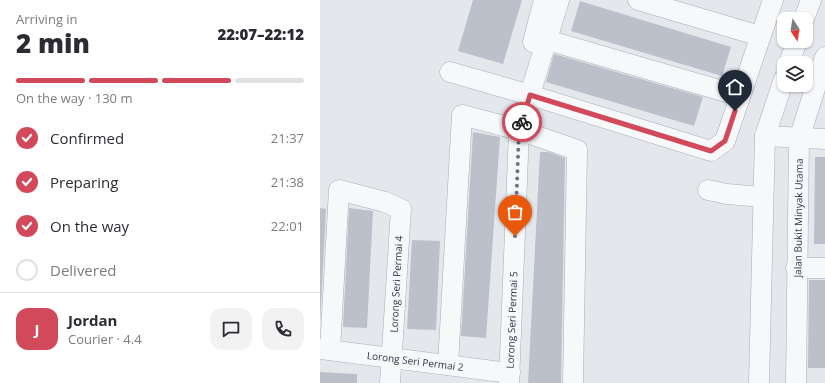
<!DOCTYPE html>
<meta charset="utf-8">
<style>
:root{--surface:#fff;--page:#f2f2f3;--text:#2b2b33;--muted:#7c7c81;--line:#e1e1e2;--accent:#d1495b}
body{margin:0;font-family:"Open Sans",sans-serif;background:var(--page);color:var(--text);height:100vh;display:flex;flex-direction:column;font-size:15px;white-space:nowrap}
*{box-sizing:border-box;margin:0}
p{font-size:13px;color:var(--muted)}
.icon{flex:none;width:22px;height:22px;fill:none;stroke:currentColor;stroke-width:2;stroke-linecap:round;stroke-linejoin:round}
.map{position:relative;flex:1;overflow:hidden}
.panel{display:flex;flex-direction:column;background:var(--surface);width:320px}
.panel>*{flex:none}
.needle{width:26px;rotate:168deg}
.tools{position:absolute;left:457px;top:12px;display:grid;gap:8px}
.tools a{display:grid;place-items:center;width:36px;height:36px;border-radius:8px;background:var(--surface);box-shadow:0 1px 3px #0004;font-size:20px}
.pin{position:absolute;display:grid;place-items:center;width:34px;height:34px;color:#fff;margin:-41px -17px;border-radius:50% 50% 50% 0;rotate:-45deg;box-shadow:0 0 4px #0007}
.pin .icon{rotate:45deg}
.courier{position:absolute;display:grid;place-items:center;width:40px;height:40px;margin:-20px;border:3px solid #d1495b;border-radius:50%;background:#fff;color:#222;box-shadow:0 1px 5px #0007}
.head em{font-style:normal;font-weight:800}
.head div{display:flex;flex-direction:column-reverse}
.head{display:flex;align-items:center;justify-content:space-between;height:68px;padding:0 16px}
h1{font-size:26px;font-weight:800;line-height:30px}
.bar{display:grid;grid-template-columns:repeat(4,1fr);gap:6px 4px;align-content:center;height:48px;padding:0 16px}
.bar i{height:5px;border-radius:3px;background:var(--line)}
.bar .active{background:var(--accent)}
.bar p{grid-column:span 4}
.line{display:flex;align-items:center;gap:10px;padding:0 16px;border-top:1px solid var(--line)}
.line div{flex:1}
.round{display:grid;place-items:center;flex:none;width:42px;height:42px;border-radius:12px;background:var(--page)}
ol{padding:0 16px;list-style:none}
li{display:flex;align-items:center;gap:12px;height:44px}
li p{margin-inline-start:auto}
li .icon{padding:4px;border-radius:50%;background:var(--accent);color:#fff;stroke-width:4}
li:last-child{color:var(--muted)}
li i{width:22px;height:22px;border:2px solid var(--line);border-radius:50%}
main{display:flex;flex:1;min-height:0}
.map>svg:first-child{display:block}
.building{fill:#bbc0ca}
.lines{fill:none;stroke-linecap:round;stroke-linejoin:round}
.minor-casing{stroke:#a9aeb7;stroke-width:21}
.minor{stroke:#f7f8fa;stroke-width:20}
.done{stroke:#6c737f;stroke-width:4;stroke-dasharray:0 7.2}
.route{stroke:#d1495b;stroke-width:5}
.labels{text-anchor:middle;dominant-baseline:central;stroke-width:3;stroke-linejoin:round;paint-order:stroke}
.street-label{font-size:10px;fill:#2b3445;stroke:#f4f6f9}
</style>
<main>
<section class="panel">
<div class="head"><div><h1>2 min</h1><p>Arriving in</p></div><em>22:07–22:12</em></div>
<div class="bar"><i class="active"></i><i class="active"></i><i class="active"></i><i></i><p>On the way · 130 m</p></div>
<ol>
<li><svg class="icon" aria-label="check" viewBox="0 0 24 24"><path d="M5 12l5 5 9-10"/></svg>Confirmed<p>21:37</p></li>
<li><svg class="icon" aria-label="check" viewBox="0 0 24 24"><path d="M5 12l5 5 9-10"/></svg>Preparing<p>21:38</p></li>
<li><svg class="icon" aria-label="check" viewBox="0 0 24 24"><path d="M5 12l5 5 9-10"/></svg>On the way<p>22:01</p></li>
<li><i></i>Delivered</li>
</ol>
<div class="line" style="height:72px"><b class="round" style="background:var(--accent);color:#fff">J</b><div><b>Jordan</b><p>Courier · 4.4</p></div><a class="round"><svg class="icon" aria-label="chat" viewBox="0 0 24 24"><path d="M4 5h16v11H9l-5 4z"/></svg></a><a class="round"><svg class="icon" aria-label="phone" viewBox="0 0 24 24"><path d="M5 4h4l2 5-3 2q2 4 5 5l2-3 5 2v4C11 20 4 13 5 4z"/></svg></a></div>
</section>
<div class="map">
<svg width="505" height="383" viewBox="0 0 505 383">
<rect width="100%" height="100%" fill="#e4e7ec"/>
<g class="building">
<polygon points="153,0 202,0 183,64 138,51"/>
<polygon points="260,1 411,47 402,76 251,31"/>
<polygon points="234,54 383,97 374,126 226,82"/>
<polygon points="153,132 180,137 166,338 141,336"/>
<polygon points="220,152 229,152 245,158 241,383 208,383"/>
<polygon points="495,157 505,157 505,244 494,244"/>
<polygon points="0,208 6,209 0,323"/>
<polygon points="29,208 53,211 47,328 23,327"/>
<polygon points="92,240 120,241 116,330 87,329"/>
<polygon points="489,280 505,280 505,368 488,368"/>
<polygon points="0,372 37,374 37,383 0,383"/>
</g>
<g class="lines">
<defs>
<g id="minor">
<polyline points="318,0 440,36"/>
<polyline points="484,19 491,0"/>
<polyline points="227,40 420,96"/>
<polyline points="213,42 224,0"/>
<polyline points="469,63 477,41"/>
<polyline points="130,72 210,95 391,151 405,141 453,0"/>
<polyline points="445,136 505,139"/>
<polyline points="388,190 407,194 443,197"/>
<polyline points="476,268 505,268"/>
<path id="s1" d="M0,349L190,373"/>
<polyline points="10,350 19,190 65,202 81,209 70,383"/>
<polyline points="128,365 142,115 199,130 257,150 253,383"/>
<path id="s2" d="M189,383L199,130L239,0"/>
<polyline points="439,383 445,136 464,79"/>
<path id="s3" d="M476,383L479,139L505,57"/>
</g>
</defs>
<use href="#minor" class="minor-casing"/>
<use href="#minor" class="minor"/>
</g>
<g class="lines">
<polyline class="done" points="195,236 199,130 202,122"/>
<polyline class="route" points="202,122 210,95 391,151 405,141 415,111"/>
</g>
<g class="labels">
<g class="street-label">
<text stroke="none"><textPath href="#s3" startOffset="165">Jalan Bukit Minyak Utama</textPath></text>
<text transform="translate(76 284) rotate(-87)">Lorong Seri Permai 4</text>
<text stroke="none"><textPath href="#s2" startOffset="63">Lorong Seri Permai 5</textPath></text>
<text stroke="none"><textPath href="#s1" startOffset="96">Lorong Seri Permai 2</textPath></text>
</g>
</g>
</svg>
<div class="tools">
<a><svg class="needle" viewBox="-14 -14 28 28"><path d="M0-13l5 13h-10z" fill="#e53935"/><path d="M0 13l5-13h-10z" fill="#7c7c81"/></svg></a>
<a><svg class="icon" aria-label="layers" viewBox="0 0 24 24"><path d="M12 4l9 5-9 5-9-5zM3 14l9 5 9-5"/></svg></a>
</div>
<div class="pin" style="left:195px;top:236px;background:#ea580c"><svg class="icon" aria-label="bag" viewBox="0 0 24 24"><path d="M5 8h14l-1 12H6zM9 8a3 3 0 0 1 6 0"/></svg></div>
<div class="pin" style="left:415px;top:111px;background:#1f2937"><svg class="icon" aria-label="home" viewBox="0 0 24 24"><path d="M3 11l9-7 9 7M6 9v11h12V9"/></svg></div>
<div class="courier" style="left:202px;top:122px"><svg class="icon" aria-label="bike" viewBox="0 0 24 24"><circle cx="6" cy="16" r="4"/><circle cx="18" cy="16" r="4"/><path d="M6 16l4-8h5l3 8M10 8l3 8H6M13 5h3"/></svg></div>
</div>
</main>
